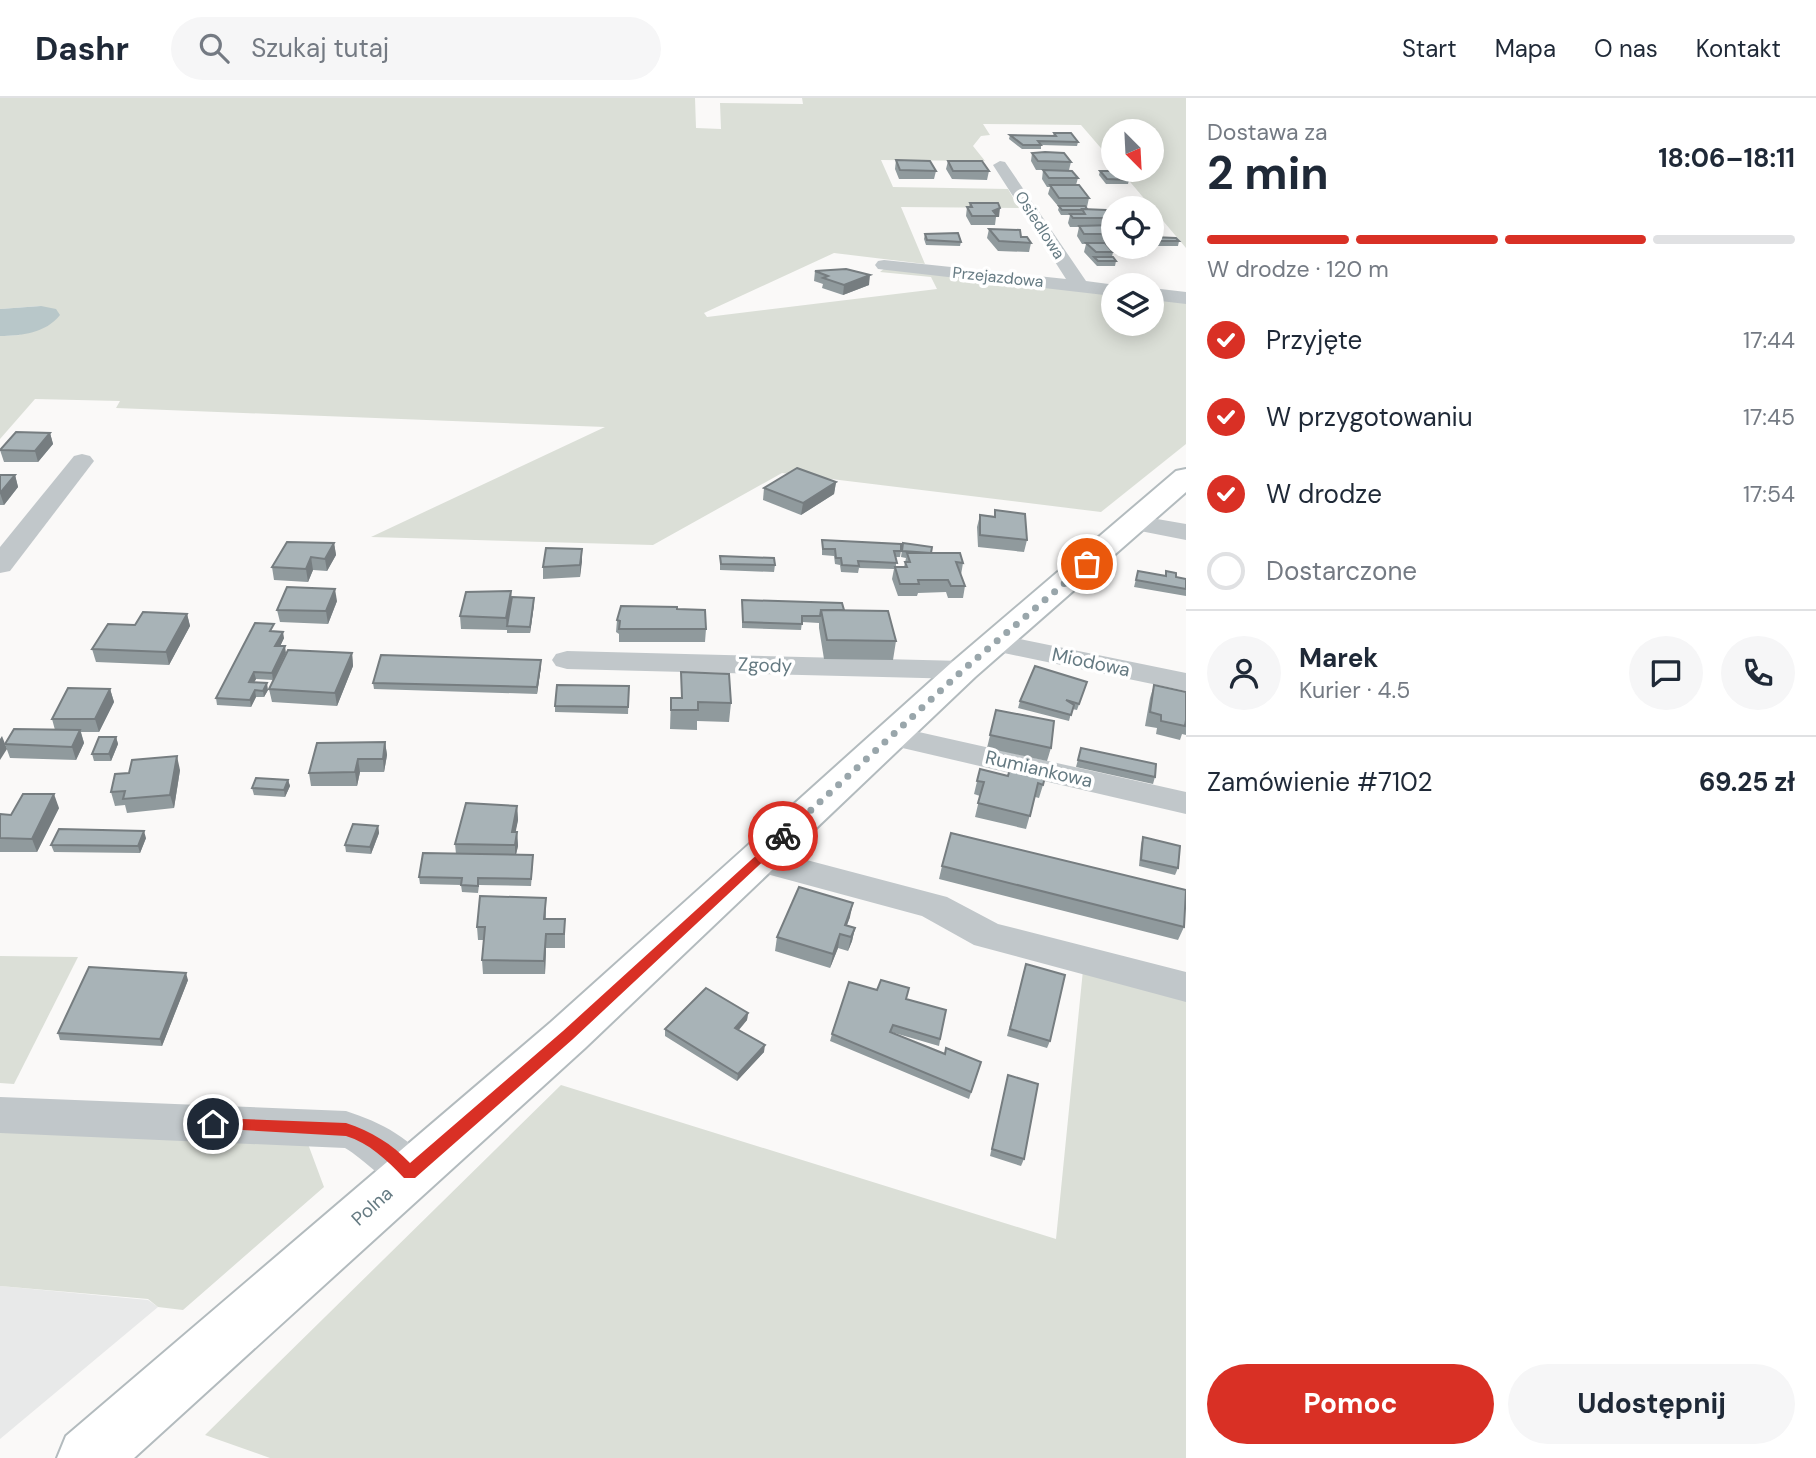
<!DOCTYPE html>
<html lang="pl">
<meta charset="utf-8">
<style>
:root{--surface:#fff;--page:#f6f6f7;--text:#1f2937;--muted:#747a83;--line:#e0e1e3;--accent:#d93025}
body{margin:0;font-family:"DM Sans",sans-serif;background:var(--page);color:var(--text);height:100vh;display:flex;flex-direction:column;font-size:26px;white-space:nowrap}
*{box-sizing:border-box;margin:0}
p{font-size:23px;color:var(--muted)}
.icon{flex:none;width:38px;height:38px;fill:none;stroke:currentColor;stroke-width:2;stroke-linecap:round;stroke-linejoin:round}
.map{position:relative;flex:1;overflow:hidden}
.side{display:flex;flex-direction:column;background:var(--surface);width:630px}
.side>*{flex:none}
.needle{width:46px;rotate:156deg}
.fabs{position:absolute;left:1101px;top:21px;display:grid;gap:14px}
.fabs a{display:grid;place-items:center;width:63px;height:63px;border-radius:50%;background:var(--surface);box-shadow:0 4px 18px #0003;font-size:35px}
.pin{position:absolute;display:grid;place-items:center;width:60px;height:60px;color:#fff;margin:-30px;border:4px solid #fff;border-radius:50%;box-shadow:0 2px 7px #0007}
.courier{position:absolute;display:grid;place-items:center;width:70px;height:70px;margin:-35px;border:5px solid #d93025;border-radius:50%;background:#fff;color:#222;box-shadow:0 2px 9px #0007}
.head em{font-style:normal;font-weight:700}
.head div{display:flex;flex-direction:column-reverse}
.head{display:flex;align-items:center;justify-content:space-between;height:119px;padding:0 21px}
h1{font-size:46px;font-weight:700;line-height:52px}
.bar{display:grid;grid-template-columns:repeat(4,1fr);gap:10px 7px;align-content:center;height:84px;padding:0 21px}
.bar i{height:9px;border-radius:5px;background:var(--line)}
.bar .current{background:var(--accent)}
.bar p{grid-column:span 4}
.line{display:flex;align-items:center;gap:18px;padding:0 21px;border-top:2px solid var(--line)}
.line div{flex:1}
.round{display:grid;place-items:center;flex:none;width:74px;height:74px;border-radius:37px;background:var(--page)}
ol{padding:0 21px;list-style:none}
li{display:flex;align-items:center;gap:21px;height:77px}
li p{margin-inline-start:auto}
li .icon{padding:7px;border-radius:50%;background:var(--accent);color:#fff;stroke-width:4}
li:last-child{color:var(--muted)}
li i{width:38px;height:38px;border:4px solid var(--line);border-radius:50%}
.button{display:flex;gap:14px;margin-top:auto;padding:14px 21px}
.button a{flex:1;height:80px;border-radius:42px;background:var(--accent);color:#fff;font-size:28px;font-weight:700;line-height:80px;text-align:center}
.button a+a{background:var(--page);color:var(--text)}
header{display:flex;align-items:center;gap:42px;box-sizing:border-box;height:98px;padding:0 35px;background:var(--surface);border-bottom:2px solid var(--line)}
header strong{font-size:33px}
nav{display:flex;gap:38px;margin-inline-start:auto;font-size:24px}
.search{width:490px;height:63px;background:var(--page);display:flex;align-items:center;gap:18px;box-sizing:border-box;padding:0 24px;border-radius:38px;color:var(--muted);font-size:26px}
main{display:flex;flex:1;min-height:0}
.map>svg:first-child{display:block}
.built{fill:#e8e9e9}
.green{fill:#dbdfd7}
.water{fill:#b8c7c9}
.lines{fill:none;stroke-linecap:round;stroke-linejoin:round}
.secondary-casing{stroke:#b3bbbe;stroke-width:4}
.street{fill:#c1c7ca;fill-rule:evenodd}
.secondary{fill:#fff;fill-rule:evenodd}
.wall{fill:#909a9d}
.shaded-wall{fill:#767d80}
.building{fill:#a8b3b7;stroke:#767d80;stroke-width:2}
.route{fill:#d93025}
.done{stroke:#99a6ab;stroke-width:7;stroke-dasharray:0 12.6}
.labels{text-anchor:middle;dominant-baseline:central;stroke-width:7;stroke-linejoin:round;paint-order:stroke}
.far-street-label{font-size:16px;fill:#657a82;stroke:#fff}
.street-label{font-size:19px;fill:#657a82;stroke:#fff}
</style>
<header>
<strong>Dashr</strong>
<div class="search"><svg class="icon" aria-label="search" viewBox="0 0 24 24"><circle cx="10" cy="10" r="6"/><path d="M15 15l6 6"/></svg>Szukaj tutaj</div>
<nav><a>Start</a><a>Mapa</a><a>O nas</a><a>Kontakt</a></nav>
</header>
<main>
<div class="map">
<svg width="1186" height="1360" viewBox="0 0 1186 1360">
<rect width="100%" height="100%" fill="#faf9f8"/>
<polygon class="built" points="0,1188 148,1202 158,1209 0,1341"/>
<g class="green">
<polygon points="0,0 695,0 696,30 721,31 720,5 803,6 802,0 1186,0 1186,150 1120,72 1152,72 1152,33 1113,33 1113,64 1081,27 983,26 990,37 981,38 973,48 985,63 881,62 893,89 1008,91 1019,110 901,109 925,166 834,155 704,215 707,219 937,191 931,179 880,174 885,170 1113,194 1113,226 1152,226 1152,199 1186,203 1186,346 1101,414 782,375 653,447 371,439 605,329 116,310 120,303 35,301 0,341 0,238 20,237 41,208 0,211"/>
<polygon points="0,858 78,859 14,986 0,985"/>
<polygon points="1083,872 1186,900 1186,1360 270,1360 205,1337 561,987 1056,1141"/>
<polygon points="0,1034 308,1046 324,1089 183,1212 158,1209 148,1201 0,1188"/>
</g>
<path class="water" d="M41,208L56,211L60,217C46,235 21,238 0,238V211Z"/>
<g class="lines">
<defs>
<polygon id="secondary" points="1186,371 1186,394 975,579 585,950 134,1360 57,1360 66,1338 551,924 951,565 1176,373"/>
</defs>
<use href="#secondary" class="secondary-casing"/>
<g class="street">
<polygon points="1000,63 1005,64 1086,183 1116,187 1113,187 1113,198 878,171 875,167 878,163 884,162 1066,181 993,67"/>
<polygon points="1152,190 1186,194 1186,206 1152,202"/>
<polygon points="82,356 90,358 94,363 10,473 0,475 0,449 74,358"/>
<polygon points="1134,417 1186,426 1186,442 1125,430 1121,425 1125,420"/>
<polygon points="995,536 1186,575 1186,593 985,551 980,545 985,539"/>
<polygon points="567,553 963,563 974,566 978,572 974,578 963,581 567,571 556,568 552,562 556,556"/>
<polygon points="892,628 1186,694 1186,716 881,645 876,638 881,631"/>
<polygon points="757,749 947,799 998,826 1186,874 1186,904 974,847 922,818 744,770 739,761 744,752"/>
<path d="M0,999L346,1013C380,1024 416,1041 433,1075L426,1089C422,1090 414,1095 410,1095C395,1094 362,1059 345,1050L0,1035Z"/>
</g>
<use href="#secondary" class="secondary"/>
</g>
<g class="wall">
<polygon points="1054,35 1078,44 1077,48 1041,47 1041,51 1022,51 1009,41 1010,37 1053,38"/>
<polygon points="1032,55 1071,64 1069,72 1036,72 1031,63"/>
<polygon points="896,62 936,73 934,81 899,81 895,71"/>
<polygon points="948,63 989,73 987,82 952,81 946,71"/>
<polygon points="1043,72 1078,80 1076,87 1089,100 1087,109 1085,109 1087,111 1113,120 1111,128 1113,127 1113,145 1106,145 1113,154 1112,159 1116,163 1115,168 1097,168 1084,154 1086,146 1082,146 1077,138 1079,129 1070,129 1068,125 1070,117 1061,117 1058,112 1059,109 1058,108 1048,96 1050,89 1047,89 1042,81"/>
<polygon points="1100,73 1129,82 1128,86 1106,86 1099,77"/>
<polygon points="970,105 999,119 996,119 995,127 971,127 966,118 967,109 969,109"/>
<polygon points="989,131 1021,139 1031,145 1029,154 998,153 987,140"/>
<polygon points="925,136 961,144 960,148 926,147 924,141"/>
<polygon points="1152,139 1179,143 1178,148 1152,148"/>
<polygon points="815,173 869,187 843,197 822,190 823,186 814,183"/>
<polygon points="50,335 53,346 38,364 4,364 0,352"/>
<polygon points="0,377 15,377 18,389 4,407 0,407"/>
<polygon points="836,384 834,396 801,417 763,402 764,390"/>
<polygon points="995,412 1027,442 1024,454 978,449 977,429 980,417 994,418"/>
<polygon points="822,442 901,453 900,459 896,459 896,469 904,469 906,460 901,459 903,445 931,455 963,465 961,477 965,488 963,500 948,500 946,494 918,495 917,498 898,498 892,481 894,471 859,470 858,475 841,474 840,467 835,466 834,458 822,457"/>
<polygon points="334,445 336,457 327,473 313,472 308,484 274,482 272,469"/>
<polygon points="582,451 580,479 543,481 543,469"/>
<polygon points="720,458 775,467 774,474 720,472"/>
<polygon points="1138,473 1165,478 1166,473 1176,479 1186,481 1186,498 1134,489"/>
<polygon points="512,499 534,500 534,506 530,535 507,535 507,532 461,531 460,518"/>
<polygon points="742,502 844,512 896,543 893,562 824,561 819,530 819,525 802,524 801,532 742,530"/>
<polygon points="337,503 328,526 280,524 277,512"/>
<polygon points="677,511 706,531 705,544 619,544 619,536 616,534 617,522"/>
<polygon points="187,516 190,528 169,567 96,564 92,551 135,527"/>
<polygon points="275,533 284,540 280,548 273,582 256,581 254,584 268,592 264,599 256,599 251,609 217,607 216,600"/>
<polygon points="352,555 353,568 337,608 272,604 269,591"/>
<polygon points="541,562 541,568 537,596 374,591 373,585"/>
<polygon points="681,574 731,605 729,624 697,623 697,632 670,631 671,600 681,600"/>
<polygon points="1087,584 1077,612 1072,611 1069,623 1018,610 1020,603"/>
<polygon points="1154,587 1186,594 1186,637 1182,636 1180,642 1156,636 1157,630 1145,628 1150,600"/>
<polygon points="629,588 628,616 555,614 555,608"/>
<polygon points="110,591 114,604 99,634 81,634 84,645 76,662 10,660 5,646 55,632 52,621"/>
<polygon points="996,612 1051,650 1047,663 987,650"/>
<polygon points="116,639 118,646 111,663 94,663 92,656"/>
<polygon points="385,644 387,657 384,674 360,674 357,688 311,688 309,675"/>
<polygon points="1081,650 1155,679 1153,686 1076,669"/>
<polygon points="980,671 1043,687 1039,700 1035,699 1026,731 975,719 980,698 974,696"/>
<polygon points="180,672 174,710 127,715 125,707 115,708 111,694"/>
<polygon points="288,682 290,688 285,699 254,697 252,690"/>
<polygon points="517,708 518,722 515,734 517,734 518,748 516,757 533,764 531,788 479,787 478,795 462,794 461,787 420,786 419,779 456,756 455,746"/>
<polygon points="59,710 37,754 0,754 0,716 11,717"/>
<polygon points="378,728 379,735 371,756 346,754 345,747"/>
<polygon points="1143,739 1178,770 1175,777 1139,768 1141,746"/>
<polygon points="146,740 140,755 54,754 51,747"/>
<polygon points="942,768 1184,829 1178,842 939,781"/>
<polygon points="546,800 546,821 565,821 565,850 546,850 545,876 483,876 482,862 484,842 478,842 477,829"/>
<polygon points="850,819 847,827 855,830 852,843 848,853 838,850 830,870 775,853 777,839"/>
<polygon points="1026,866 1050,943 1047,950 1007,938"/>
<polygon points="188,882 162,948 60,942 58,935"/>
<polygon points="907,901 946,912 939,948 891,934 945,956 981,964 969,1001 830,943 832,936"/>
<polygon points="748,915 747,922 739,932 764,954 737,983 665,938 665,931"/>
<polygon points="1008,977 1024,1061 1021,1068 990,1058"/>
</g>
<g class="shaded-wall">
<polygon points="1000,110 999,119 996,119 993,113"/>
<polygon points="870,177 869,187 843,197 844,187"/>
<polygon points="50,335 53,346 38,364 35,353"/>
<polygon points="15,377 18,389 4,407 0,395"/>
<polygon points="836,384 834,396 801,417 803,405"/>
<polygon points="334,445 336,457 327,473 325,461"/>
<polygon points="582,451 582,464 580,479 580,467"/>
<polygon points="311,459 313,472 308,484 306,471"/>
<polygon points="335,491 337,503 328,526 326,513"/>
<polygon points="511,493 512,506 507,528 506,520"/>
<polygon points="534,500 534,506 530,535 530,529"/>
<polygon points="187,516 190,528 169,567 166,554"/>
<polygon points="283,534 284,540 277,555 275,548"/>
<polygon points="285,548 286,555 273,582 272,575"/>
<polygon points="352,555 353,568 337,608 335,595"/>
<polygon points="541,562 541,568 537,596 537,589"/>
<polygon points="254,574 256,581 251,591 249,584"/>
<polygon points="267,585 268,592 264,599 263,593"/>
<polygon points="110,591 114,604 99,634 95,621"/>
<polygon points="255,592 256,599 251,609 250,602"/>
<polygon points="80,632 84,645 76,662 72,649"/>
<polygon points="2,638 7,651 0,662 0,641"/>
<polygon points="116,639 118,646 111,663 109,656"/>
<polygon points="385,644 387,657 384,674 383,661"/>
<polygon points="177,658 180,672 174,710 170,697"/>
<polygon points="358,661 360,674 357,688 355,674"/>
<polygon points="288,682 290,688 285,699 284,692"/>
<polygon points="54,696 59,710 37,754 32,741"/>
<polygon points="517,708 518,722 513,748 512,734"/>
<polygon points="378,728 379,735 371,756 370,749"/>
<polygon points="144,733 146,740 140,755 138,748"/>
<polygon points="517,734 518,748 515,760 515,747"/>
<polygon points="853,805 850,819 843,837 845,827"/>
<polygon points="855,830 852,843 848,853 851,839"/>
<polygon points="546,836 546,850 545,876 544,863"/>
<polygon points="840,836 838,850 830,870 833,856"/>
<polygon points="186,875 188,882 162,948 160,941"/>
<polygon points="748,915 747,922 734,937 735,930"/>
<polygon points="765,947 764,954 737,983 738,976"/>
</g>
<g class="building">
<polygon points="1054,35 1071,35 1078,44 1038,43 1041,47 1023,47 1010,37 1056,38"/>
<polygon points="1045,54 1064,55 1071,64 1038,63 1032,55"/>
<polygon points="896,62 930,63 936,73 900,72"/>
<polygon points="948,63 982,63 989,73 953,73"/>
<polygon points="1043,72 1072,73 1078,80 1049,80"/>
<polygon points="1100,73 1121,73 1129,82 1107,81"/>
<polygon points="1050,87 1079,87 1089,100 1059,100"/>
<polygon points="970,105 998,105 1000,110 993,113 997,118 972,118 967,109 972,109"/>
<polygon points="1059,108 1085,108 1087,111 1082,111 1082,112 1062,112"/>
<polygon points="1082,111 1106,112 1113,120 1073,120 1070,116 1085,116"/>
<polygon points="1113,127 1113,136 1084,136 1079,128"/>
<polygon points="989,131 1020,132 1021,139 1027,139 1031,145 999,143"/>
<polygon points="958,135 961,144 927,142 925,136"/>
<polygon points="1152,139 1176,140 1179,143 1153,143"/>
<polygon points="1086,145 1105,145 1113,154 1096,154"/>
<polygon points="1094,159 1113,159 1116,163 1098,163"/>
<polygon points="846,171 870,177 844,187 823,180 828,178 815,173"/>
<polygon points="16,334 50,335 35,353 0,352"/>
<polygon points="797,370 836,384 803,405 764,390"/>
<polygon points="0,377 15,377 0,395"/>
<polygon points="995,412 1025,416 1027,442 980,437 980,417 995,419"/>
<polygon points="822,442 901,446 901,453 894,453 897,465 858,463 859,468 842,467 841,460 836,460 835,451 823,451"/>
<polygon points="287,444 334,445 325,461 311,459 306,471 272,469"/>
<polygon points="903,445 932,449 931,455 902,453"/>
<polygon points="546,450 582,451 580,467 543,469"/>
<polygon points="907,455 960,455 963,465 956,464 965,488 951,488 948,482 918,482 919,486 900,486 895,469 907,469 905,464 910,464"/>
<polygon points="720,458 774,460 775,467 721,466"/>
<polygon points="1138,473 1166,478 1166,473 1176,475 1176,479 1186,481 1186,491 1136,482"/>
<polygon points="287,489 335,491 326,513 277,512"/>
<polygon points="511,493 506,520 460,518 466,494"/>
<polygon points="512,499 534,500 530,529 507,528"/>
<polygon points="742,502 842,505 844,512 821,512 820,518 802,518 802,526 743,524"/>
<polygon points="621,508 677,509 677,511 705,512 706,531 619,531 620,523 617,522"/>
<polygon points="821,512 888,513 896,543 827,542"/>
<polygon points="143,514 187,516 166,554 92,551 108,526 135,527"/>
<polygon points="255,525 274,526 270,533 283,534 275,548 285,548 272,575 254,574 249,584 267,585 263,593 255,592 250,602 216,600"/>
<polygon points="288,552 352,555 335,595 269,591"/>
<polygon points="381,557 541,562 537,589 373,585"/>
<polygon points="1035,568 1087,584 1079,606 1066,602 1074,607 1071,617 1020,603"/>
<polygon points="681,574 729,576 731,605 698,604 698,612 671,612 671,600 682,600"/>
<polygon points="557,587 629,588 628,609 555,608"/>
<polygon points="1154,587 1186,594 1186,622 1185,628 1161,623 1161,617 1150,614"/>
<polygon points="68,590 110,591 95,621 52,621"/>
<polygon points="996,612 1054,623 1051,650 990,637"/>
<polygon points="14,631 80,632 72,649 5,646"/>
<polygon points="99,639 116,639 109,656 92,656"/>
<polygon points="385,644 383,661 358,661 355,674 309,675 317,645"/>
<polygon points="1081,650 1156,666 1155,679 1078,662"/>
<polygon points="177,658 170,697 123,701 125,693 111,694 115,676 129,675 132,662"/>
<polygon points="1011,667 1046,675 1043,687 1038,685 1030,718 978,705 984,684 977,683 980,671 1008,678"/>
<polygon points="256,680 288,682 284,692 252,690"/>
<polygon points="23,696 54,696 32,741 0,740 0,716 11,717"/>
<polygon points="466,705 517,708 512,734 517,734 515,747 455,746"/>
<polygon points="353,726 378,728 370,749 345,747"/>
<polygon points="59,731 144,733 138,748 51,747"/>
<polygon points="951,735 1186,792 1184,829 942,768"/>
<polygon points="1143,739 1180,748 1178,770 1141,762"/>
<polygon points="423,755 533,757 531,781 478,780 478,788 461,787 462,780 419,779"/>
<polygon points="799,789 853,805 845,827 855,830 851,839 840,836 833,856 777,839"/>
<polygon points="480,798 546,800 544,821 565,821 564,836 546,836 544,863 482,862 485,829 477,829"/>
<polygon points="1026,866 1065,877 1050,943 1010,931"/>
<polygon points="89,869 186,875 160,941 58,935"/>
<polygon points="881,882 909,890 906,901 946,912 940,941 893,927 890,934 945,956 946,950 981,964 971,994 832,936 849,884 877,892"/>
<polygon points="706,890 748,915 735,930 765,947 738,976 665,931"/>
<polygon points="1008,977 1038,986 1024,1061 992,1051"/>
</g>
<path class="route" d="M783,733L788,735V740L573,941L415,1080H404C387,1062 369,1045 346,1038L207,1030L205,1026L213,1020L346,1025C371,1033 392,1046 410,1065L563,933Z"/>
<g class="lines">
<polyline class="done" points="783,738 963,572 1087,466"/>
</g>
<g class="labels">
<g class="far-street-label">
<text transform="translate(1040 127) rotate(57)">Osiedlowa</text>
<text transform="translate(998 179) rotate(6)">Przejazdowa</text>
</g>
<g class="street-label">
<text transform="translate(1091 564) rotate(12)">Miodowa</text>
<text transform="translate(765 567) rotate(2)">Zgody</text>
<text transform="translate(1039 671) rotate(13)">Rumiankowa</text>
<text transform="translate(372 1108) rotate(-42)">Polna</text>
</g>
</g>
</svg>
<div class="fabs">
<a><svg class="needle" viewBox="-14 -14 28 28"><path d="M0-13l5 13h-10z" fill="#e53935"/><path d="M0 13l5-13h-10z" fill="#747a83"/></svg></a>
<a><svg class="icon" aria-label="locate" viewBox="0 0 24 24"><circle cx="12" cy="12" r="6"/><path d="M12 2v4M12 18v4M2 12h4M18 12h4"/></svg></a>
<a><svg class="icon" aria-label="layers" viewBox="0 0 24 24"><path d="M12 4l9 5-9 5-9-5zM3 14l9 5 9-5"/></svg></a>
</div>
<div class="pin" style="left:1087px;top:466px;background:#ea580c"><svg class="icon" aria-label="bag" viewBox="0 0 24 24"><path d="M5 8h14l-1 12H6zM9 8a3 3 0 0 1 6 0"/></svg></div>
<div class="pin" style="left:213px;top:1026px;background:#1f2937"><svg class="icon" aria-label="home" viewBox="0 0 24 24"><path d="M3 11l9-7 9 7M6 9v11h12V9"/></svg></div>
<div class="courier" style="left:783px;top:738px"><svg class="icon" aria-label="bike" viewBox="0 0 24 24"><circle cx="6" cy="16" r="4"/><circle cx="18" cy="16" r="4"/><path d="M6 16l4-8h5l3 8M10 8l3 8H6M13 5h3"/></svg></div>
</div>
<section class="side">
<div class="head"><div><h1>2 min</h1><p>Dostawa za</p></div><em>18:06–18:11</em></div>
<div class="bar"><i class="current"></i><i class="current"></i><i class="current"></i><i></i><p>W drodze · 120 m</p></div>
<ol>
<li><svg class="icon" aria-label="check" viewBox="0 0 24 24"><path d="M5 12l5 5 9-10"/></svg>Przyjęte<p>17:44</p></li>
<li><svg class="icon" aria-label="check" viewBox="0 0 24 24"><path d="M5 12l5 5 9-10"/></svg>W przygotowaniu<p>17:45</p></li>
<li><svg class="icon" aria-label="check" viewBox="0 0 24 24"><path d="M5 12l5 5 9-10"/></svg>W drodze<p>17:54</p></li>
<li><i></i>Dostarczone</li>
</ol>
<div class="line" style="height:126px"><a class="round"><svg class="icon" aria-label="person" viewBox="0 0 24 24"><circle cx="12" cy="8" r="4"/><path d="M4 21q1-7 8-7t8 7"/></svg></a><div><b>Marek</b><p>Kurier · 4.5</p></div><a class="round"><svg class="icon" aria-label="chat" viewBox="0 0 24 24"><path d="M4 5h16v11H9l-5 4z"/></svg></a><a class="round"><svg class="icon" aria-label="phone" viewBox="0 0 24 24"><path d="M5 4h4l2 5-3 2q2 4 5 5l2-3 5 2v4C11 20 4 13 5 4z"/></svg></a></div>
<div class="line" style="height:91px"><div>Zamówienie #7102</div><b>69.25 zł</b></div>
<div class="button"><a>Pomoc</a><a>Udostępnij</a></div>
</section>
</main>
